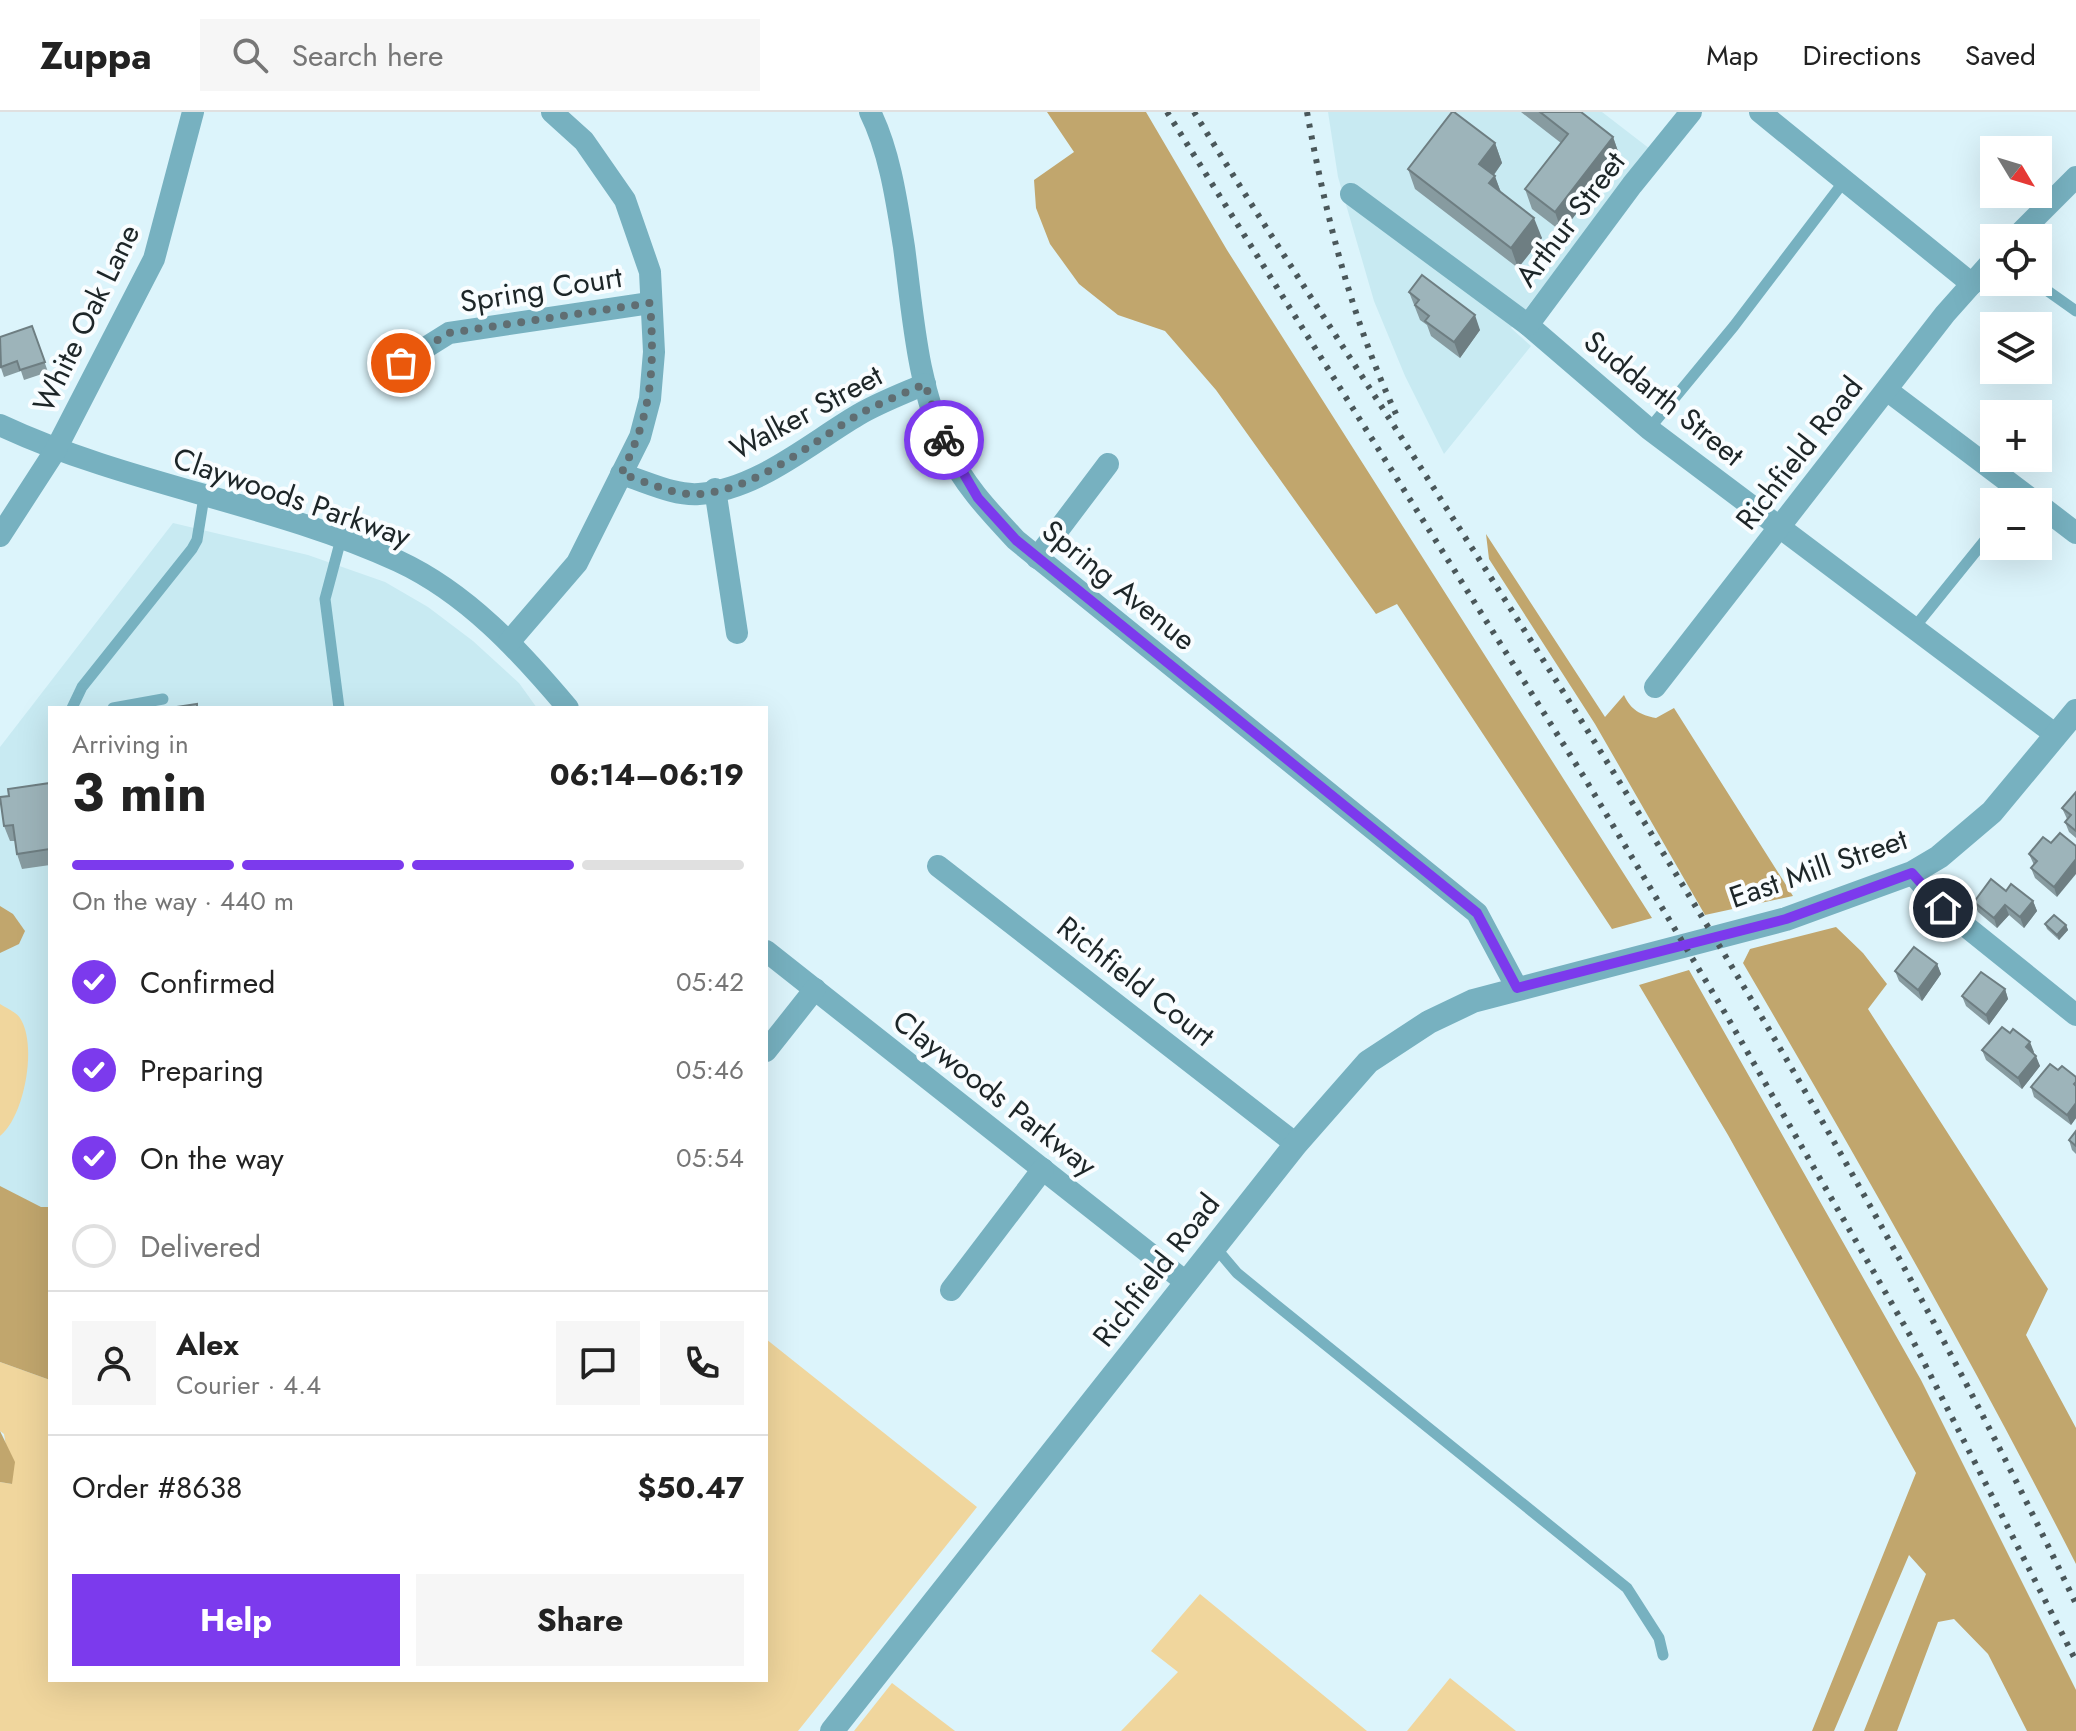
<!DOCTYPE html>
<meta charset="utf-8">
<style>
:root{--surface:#fff;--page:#f6f6f6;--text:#222;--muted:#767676;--line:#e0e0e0;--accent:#7c3aed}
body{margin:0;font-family:Jost,sans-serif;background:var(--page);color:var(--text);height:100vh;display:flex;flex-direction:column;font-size:30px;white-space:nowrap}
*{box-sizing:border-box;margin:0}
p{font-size:26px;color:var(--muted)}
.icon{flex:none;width:44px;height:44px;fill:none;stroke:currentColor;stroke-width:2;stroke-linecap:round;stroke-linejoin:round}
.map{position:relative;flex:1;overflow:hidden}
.side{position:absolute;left:48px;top:594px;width:720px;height:976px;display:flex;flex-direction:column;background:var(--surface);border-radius:0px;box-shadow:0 8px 32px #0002}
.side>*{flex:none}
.needle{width:52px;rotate:128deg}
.controls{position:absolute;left:1980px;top:24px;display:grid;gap:16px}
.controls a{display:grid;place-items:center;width:72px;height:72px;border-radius:0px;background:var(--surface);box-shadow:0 8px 32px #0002;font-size:40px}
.pin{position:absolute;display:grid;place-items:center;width:68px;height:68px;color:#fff;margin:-34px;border:4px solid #fff;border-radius:50%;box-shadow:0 2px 8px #0007}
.courier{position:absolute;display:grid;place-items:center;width:80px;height:80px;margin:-40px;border:6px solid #7c3aed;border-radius:50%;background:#fff;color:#222;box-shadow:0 2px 10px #0007}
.headline em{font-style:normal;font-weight:700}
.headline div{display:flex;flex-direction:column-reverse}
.headline{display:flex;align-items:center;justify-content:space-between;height:136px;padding:0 24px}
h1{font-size:52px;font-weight:700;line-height:60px}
.bar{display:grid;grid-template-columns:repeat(4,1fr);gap:12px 8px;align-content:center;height:96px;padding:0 24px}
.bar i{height:10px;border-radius:6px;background:var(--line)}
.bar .on{background:var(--accent)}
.bar p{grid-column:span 4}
.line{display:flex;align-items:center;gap:20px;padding:0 24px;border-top:2px solid var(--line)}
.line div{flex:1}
.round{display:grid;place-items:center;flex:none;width:84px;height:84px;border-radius:0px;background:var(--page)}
ol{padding:0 24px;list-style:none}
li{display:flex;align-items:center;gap:24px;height:88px}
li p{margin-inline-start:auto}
li .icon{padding:8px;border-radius:50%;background:var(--accent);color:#fff;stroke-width:4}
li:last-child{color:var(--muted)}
li i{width:44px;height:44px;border:4px solid var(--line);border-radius:50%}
.primary-button{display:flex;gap:16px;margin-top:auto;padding:16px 24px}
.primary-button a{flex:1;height:92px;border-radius:0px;background:var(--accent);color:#fff;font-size:32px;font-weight:700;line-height:92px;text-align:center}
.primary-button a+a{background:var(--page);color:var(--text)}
header{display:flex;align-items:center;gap:48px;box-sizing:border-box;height:112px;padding:0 40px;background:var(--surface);border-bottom:2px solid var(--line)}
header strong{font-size:38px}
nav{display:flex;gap:44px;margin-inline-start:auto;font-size:28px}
.search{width:560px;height:72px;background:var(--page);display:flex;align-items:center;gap:20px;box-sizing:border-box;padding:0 28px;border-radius:0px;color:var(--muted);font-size:30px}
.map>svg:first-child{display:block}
.built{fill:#c8eaf2}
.green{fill:#f0d69d}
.forest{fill:#c1a66d}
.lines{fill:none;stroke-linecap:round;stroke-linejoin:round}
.service{stroke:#77b1c0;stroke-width:11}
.minor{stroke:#77b1c0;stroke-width:22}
.tertiary{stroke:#77b1c0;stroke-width:24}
.rail{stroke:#4a575a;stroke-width:6;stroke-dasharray:4 8;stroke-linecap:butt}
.wall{fill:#879ba0}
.shaded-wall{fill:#6e7e82}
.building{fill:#9db4ba;stroke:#6e7e82;stroke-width:2}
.done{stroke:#606e72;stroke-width:8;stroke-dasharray:0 14.4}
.route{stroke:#7c3aed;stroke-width:10}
.labels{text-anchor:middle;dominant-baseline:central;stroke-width:8;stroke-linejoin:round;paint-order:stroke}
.street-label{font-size:30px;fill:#1d2628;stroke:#f9fdff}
</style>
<header>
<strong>Zuppa</strong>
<div class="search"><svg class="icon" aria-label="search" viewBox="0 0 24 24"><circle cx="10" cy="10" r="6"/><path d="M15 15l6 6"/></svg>Search here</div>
<nav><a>Map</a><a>Directions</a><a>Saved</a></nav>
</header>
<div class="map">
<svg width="2076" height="1619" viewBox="0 0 2076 1619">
<rect width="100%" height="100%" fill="#dcf4fb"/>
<g class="built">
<polygon points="1328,0 1602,0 1650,37 1511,216 1531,234 1444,342 1405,264 1374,189 1338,65"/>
<polygon points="173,411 308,443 385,470 428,495 473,529 519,571 537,596 50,596 50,1181 0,1142 0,635"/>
</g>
<g class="green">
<path d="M0,892C6,896 16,900 20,906C38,933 24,1005 0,1024Z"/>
<polygon points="766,1227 977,1395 798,1619 0,1619 0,1370 12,1372 4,1322 0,1319 0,1250 50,1268 50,1568 766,1568"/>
<polygon points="1200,1482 1367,1619 1121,1619 1178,1560 1151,1539"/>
<polygon points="1450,1566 1516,1619 1407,1619"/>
<polygon points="892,1571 955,1619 854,1619"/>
</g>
<g class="forest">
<polygon points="1047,0 1146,0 1227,138 1652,806 1612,817 1397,492 1376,502 1216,278 1165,219 1118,203 1079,172 1050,132 1036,96 1034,68 1074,40"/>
<path d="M1486,422L1605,605L1624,583C1631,598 1640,603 1656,606L1674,596L1793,784L1705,803L1595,612L1489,447Z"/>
<polygon points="0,794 13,802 25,819 19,832 0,841"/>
<path d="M1836,815L1863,841L1887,872L1868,897L2048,1177L2026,1223L2076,1316V1452C1972,1248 1859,1049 1743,851L1750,837Z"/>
<polygon points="1689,858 1921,1268 2076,1578 2076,1619 2027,1619 1988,1542 1954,1507 1938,1510 1897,1619 1864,1619 1926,1462 1909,1443 1834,1619 1812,1619 1916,1361 1728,1023 1639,873"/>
<polygon points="0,1074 41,1095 50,1095 50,1268 0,1250"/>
<polygon points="0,1319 15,1350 12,1372 0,1370"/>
</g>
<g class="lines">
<g class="service">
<polyline points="2035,170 2076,199"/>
<polyline points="1649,317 1734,214 1845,68"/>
<polyline points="1914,516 1994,417"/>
<polyline points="72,596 82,575 192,437 197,428 204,385"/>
<polyline points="113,596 163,587"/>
<polyline points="339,596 325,487 341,427"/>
<polyline points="1215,1135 1237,1161 1270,1188 1627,1476 1659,1526 1663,1543"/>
</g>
<g class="minor">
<path d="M870,0C890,40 897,91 904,135C913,203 917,274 947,337C963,372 990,400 1016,428L1477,801L1517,876"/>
<polyline points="1760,0 1972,172"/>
<polyline points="1351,82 1528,213 1649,317 2056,623"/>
<polyline points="2015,126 2076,65"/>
<polyline points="1528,213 1632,73 1691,0"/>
<polyline points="401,251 449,221 650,191"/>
<polyline points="1888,279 2035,390"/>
<path d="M0,313C128,373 272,391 398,449C467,481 520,539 568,596"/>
<path d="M621,362C645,369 674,384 699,382C758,377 809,332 858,303C878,291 902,282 925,272"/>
<polyline points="715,377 737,521"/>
<polyline points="2038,392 2076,421"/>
<polyline points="0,424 55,339 154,147 193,0"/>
<polyline points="1037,446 1108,352"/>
<polyline points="509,530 577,451 640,325 650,287 654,240 650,160 625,88 584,29 552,0"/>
<polyline points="1655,575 1945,202 1994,147"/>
<polyline points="938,754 1296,1032"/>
<polyline points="1912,761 1943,796 2076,903"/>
<polyline points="766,839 1187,1171"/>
<polyline points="766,939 815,877"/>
<polyline points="951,1178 1043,1057"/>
</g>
<polyline class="tertiary" points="832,1619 1296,1032 1368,950 1429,910 1473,889 1786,807 1912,761 1939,745 1992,700 2076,599"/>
<g class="rail">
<polyline points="1167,0 1584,665 1725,901 1911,1225 2076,1549"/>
<path d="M1194,0C1276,134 1363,264 1447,397C1674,751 1896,1112 2076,1492"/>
<path d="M1307,0C1326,105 1351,205 1396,302"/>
</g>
</g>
<g class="wall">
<polygon points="1521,0 1581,0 1613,25 1620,45 1562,120 1532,97 1525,77 1561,31"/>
<polygon points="1495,31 1502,51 1494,63 1501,80 1542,126 1518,156 1415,77 1408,57"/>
<polygon points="1409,180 1480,218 1460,246 1431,224 1427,213 1420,208"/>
<polygon points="32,214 48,260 24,268 21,259 4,265 0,253"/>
<polygon points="50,671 50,753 22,757 17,742 15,729 10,729 4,714 9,684"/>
<polygon points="2076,680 2076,726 2069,720 2065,710 2067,707 2062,696"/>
<polygon points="2051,731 2057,785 2035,766 2031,756 2034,753 2029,742"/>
<polygon points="2006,779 2033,789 2037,799 2024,816 2009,803 1997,816 1978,800 1974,790"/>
<polygon points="2045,812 2066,813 2068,818 2059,828 2047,817"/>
<polygon points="1937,852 1941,862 1922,889 1899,869 1895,859"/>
<polygon points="2005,877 2008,887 1989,913 1966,894 1962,884"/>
<polygon points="1982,938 2034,940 2033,941 2040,954 2022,977 1986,948"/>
<polygon points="2058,958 2076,965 2076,1006 2071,1013 2034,985 2031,975"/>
<polygon points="2076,1019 2076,1042 2072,1038 2069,1028"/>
</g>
<g class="shaded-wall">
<polygon points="1613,25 1620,45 1562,120 1555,100"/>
<polygon points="1495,31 1502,51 1487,72 1479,52"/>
<polygon points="1495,64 1502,84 1489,71"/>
<polygon points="1534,106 1542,126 1518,156 1511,136"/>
<polygon points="1475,203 1480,218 1460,246 1454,230"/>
<polygon points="2076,747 2076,762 2057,785 2054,775"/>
<polygon points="2033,789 2037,799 2024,816 2020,805"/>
<polygon points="2005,793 2009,803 1997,816 1994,806"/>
<polygon points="2066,813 2068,818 2059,828 2057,823"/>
<polygon points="1937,852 1941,862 1922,889 1918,878"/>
<polygon points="2005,877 2008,887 1989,913 1986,903"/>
<polygon points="2030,930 2034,940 2030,945 2026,935"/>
<polygon points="2036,944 2040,954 2022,977 2018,966"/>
<polygon points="2076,991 2076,1006 2071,1013 2067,1003"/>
</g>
<g class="building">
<polygon points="1452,0 1454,0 1495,31 1479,52 1495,64 1489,71 1534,106 1511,136 1408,57"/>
<polygon points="1540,0 1581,0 1613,25 1555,100 1525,77 1568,22"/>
<polygon points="1422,163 1475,203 1454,230 1425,209 1429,204 1415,193 1419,188 1409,180"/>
<polygon points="32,214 45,250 20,258 17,249 1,255 0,225"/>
<polygon points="197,592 197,596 170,596"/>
<polygon points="50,671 50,737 17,742 13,713 4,714 0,685 9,684 8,677"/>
<polygon points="2076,680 2076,719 2065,710 2071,703 2062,696"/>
<polygon points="2060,721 2076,734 2076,747 2054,775 2031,756 2037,749 2029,742 2043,725 2051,731"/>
<polygon points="1991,767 2006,779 2011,772 2033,789 2020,805 2005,793 1994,806 1974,790"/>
<polygon points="2054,803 2066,813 2057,823 2045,812"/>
<polygon points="1914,835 1937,852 1918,878 1895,859"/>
<polygon points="1981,860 2005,877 1986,903 1962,884"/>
<polygon points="2002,915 2010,921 2013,917 2030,930 2026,935 2036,944 2018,966 1982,938"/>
<polygon points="2050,952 2058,958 2062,954 2076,965 2076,970 2074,972 2076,974 2076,991 2067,1003 2031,975"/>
<polygon points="2076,1019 2076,1034 2069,1028"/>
</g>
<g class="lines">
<path class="done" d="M401,251L449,221L650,191C655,257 652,302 621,362C645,369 674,384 699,382C758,377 809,332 858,303C879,291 903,282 925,272L944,328"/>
<polyline class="route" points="944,328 978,386 1016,428 1477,801 1517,876 1786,807 1912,761 1943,796"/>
</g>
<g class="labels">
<g class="street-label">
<text transform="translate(1570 107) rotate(-53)">Arthur Street</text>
<text transform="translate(541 177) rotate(-9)">Spring Court</text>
<text transform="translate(86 206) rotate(-64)">White Oak Lane</text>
<text transform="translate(1664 286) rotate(39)">Suddarth Street</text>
<text transform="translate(806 300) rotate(-28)">Walker Street</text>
<text transform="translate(1799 341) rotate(-52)">Richfield Road</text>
<text transform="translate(292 385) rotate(19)">Claywoods Parkway</text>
<text transform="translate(1119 473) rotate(39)">Spring Avenue</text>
<text transform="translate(1818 756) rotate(-19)">East Mill Street</text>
<text transform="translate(1136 869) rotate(38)">Richfield Court</text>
<text transform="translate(995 981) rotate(38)">Claywoods Parkway</text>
<text transform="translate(1156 1158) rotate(-52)">Richfield Road</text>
</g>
</g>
</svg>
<div class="controls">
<a><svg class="needle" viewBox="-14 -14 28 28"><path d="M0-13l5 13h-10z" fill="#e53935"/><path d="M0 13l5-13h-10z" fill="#767676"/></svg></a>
<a><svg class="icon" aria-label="locate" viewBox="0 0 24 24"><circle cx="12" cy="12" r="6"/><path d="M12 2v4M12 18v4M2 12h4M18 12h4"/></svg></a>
<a><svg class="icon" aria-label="layers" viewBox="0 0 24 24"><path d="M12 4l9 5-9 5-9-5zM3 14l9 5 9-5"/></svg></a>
<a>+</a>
<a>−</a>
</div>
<div class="pin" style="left:401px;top:251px;background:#ea580c"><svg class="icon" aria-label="bag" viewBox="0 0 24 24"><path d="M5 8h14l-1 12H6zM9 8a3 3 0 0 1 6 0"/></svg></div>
<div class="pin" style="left:1943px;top:796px;background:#1f2937"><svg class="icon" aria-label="home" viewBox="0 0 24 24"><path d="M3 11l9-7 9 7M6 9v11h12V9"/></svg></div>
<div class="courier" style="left:944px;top:328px"><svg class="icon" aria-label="bike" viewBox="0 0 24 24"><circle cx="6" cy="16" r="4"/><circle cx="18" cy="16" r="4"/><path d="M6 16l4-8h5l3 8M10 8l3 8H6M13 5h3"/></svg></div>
<section class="side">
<div class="headline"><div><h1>3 min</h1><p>Arriving in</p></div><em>06:14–06:19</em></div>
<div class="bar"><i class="on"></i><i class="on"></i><i class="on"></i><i></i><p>On the way · 440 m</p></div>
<ol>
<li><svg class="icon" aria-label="check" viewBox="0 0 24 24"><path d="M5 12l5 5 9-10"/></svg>Confirmed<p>05:42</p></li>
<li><svg class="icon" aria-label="check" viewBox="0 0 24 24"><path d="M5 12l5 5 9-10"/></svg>Preparing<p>05:46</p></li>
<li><svg class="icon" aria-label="check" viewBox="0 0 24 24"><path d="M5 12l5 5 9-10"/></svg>On the way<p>05:54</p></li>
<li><i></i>Delivered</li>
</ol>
<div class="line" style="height:144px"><a class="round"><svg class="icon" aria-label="person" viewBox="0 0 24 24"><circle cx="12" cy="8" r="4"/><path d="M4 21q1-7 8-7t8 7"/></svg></a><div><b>Alex</b><p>Courier · 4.4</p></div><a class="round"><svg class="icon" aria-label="chat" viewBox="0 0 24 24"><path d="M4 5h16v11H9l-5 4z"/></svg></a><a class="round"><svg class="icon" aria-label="phone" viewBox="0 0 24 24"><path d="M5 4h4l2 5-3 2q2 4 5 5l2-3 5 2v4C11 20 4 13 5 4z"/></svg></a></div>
<div class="line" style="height:104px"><div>Order #8638</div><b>$50.47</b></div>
<div class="primary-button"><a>Help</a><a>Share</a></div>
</section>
</div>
